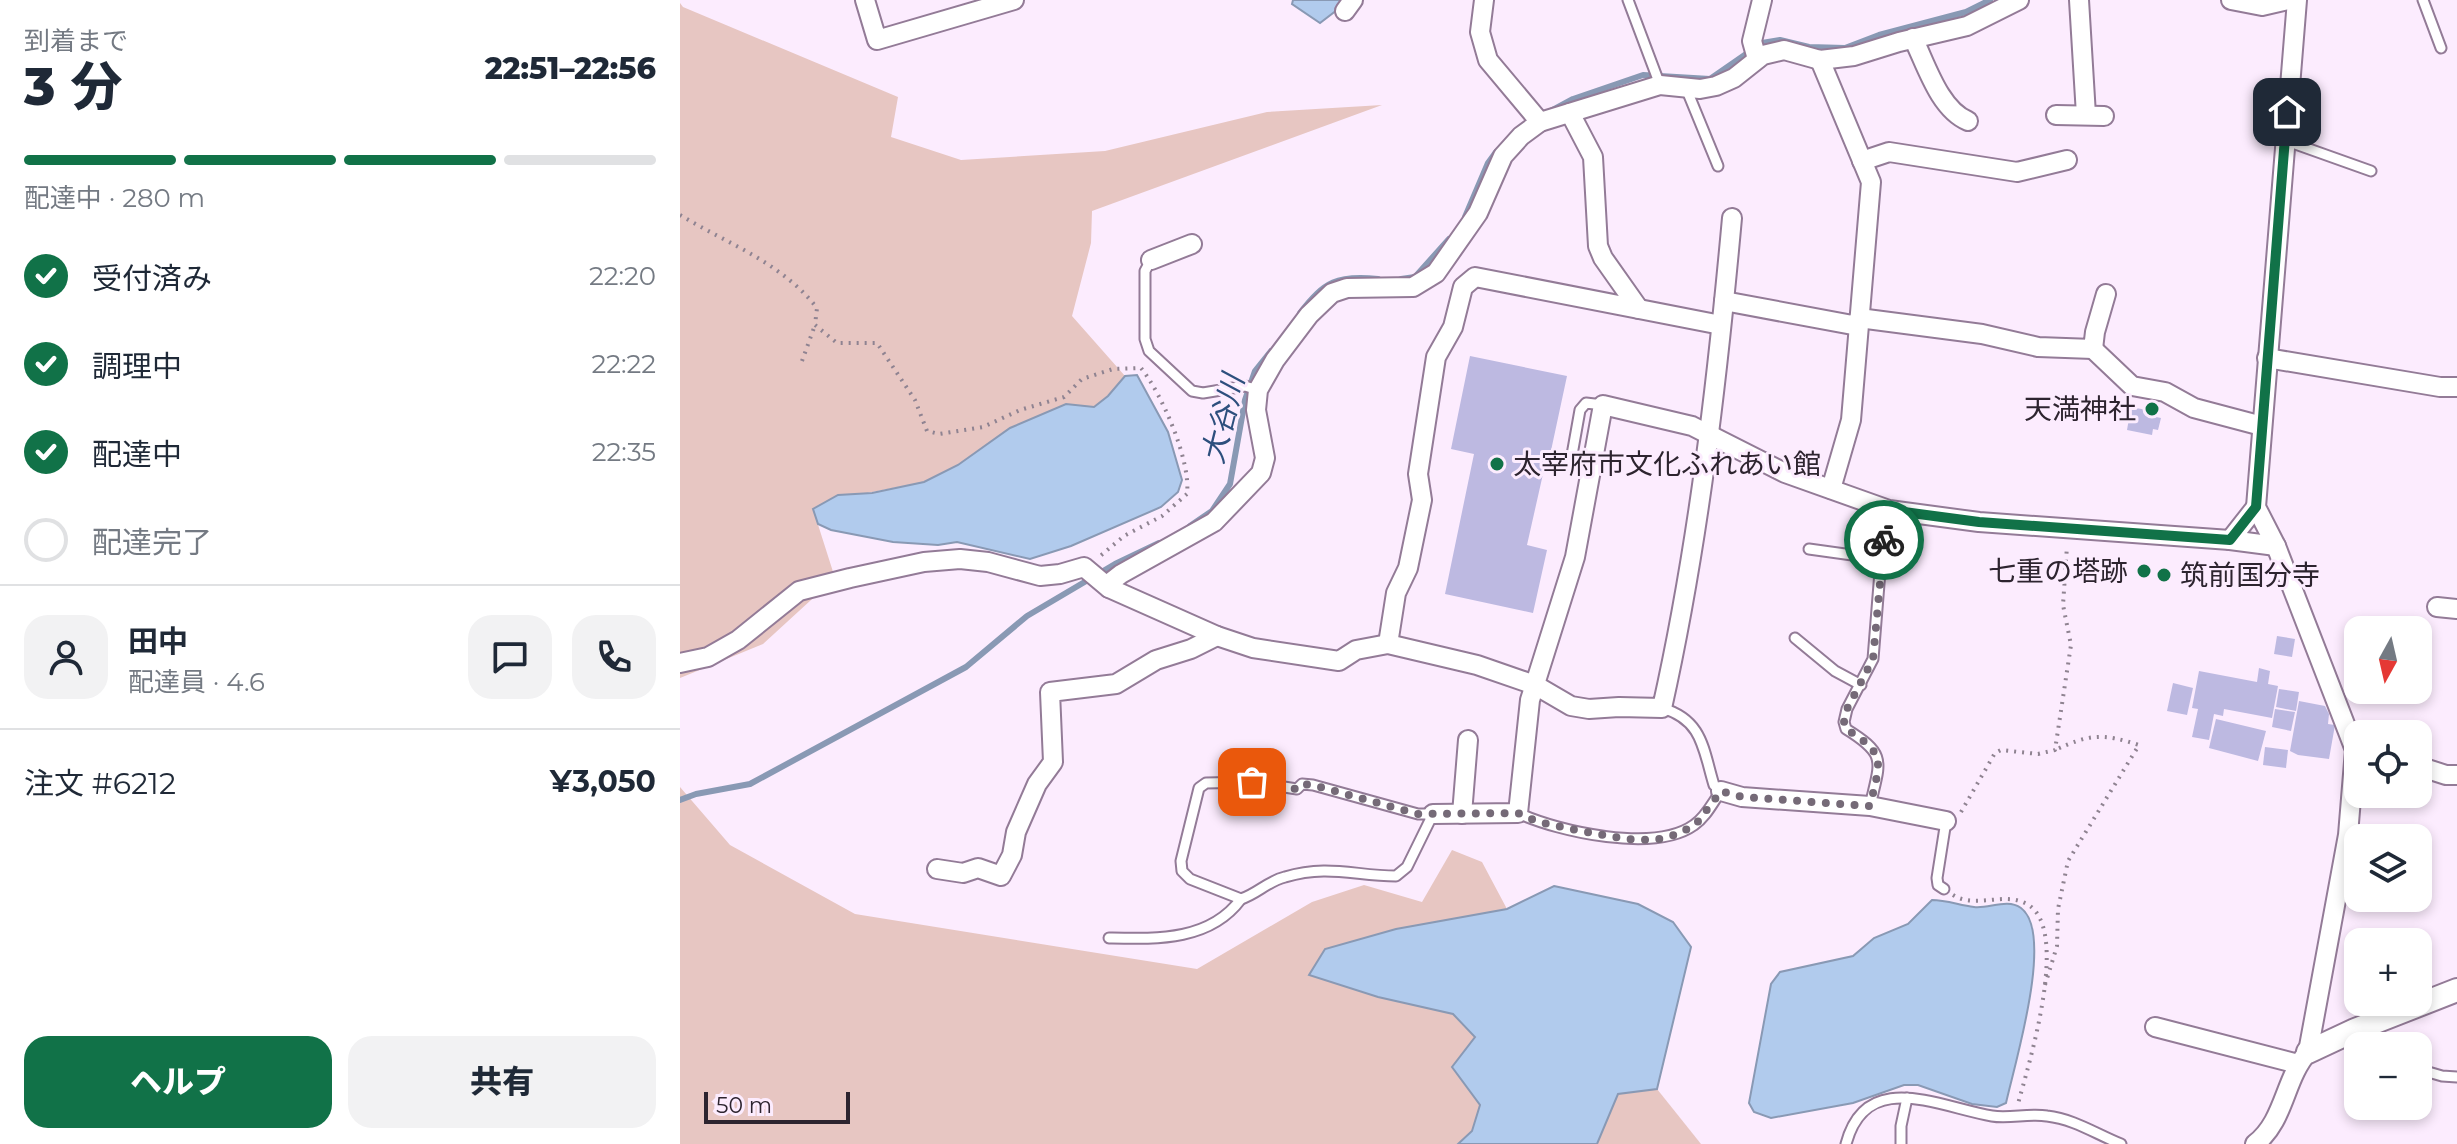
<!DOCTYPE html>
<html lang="ja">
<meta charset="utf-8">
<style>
:root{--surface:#fff;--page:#f2f2f3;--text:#1f2937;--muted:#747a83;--line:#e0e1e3;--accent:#117248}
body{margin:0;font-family:Montserrat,"Noto Sans JP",sans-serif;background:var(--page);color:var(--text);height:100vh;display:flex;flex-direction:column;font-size:30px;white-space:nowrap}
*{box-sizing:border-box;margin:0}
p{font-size:26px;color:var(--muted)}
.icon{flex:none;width:44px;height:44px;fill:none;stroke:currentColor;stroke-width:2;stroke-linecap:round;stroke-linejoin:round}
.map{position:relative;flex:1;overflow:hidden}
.sheet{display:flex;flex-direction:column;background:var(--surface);width:680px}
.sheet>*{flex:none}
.needle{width:52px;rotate:188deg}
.controls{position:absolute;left:1664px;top:616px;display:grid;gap:16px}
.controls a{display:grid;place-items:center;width:88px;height:88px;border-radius:16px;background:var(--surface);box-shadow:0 4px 12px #0003;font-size:40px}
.scale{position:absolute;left:24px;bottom:20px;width:146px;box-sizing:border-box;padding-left:8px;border:4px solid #2d242f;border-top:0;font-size:22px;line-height:28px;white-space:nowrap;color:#2d242f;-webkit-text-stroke:6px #fcecfe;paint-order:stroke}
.pin{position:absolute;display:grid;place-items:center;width:68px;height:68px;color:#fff;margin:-34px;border-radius:16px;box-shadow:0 4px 12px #0006}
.courier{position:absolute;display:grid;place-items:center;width:80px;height:80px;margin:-40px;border:6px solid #117248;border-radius:50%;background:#fff;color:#222;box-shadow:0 2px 10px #0007}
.summary em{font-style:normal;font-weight:800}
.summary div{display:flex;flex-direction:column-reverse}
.summary{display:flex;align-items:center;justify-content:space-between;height:136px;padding:0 24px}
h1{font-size:52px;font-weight:800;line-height:60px}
.bar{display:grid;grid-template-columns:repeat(4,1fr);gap:12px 8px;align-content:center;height:96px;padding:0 24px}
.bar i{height:10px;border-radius:6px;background:var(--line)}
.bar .on{background:var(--accent)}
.bar p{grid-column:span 4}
.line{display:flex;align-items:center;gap:20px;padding:0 24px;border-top:2px solid var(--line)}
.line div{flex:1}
.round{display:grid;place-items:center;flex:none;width:84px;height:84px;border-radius:24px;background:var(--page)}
ol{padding:0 24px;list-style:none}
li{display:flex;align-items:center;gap:24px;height:88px}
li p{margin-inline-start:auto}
li .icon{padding:8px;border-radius:50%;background:var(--accent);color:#fff;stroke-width:4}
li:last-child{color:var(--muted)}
li i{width:44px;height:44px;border:4px solid var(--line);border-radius:50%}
.cta{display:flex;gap:16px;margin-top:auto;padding:16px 24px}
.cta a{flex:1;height:92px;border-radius:24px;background:var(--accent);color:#fff;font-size:32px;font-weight:800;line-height:92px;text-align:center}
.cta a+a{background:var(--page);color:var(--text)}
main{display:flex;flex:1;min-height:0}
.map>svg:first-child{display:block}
.green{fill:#e7c6c2}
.water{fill:#b1cbed;stroke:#8999b4;stroke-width:2}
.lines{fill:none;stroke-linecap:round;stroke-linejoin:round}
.stream{stroke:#8999b4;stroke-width:6}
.building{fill:#bdb9e1}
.service-casing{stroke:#937b97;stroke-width:13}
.minor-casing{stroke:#937b97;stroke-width:22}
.tertiary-casing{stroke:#937b97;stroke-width:26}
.path{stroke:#8f8391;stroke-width:4;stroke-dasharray:2 6;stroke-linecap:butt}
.service{stroke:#fff;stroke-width:9}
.minor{stroke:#fff;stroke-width:18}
.tertiary{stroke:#fff;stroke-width:22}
.done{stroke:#756a77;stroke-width:8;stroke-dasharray:0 14.4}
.route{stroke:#117248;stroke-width:10}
.poi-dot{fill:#117248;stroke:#fcecfe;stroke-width:3}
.labels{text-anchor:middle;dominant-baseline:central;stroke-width:6;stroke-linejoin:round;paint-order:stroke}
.poi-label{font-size:28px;fill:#2d242f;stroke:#fcecfe;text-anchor:end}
.water-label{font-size:30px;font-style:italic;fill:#2d4f7d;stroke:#fcecfe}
</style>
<main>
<section class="sheet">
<div class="summary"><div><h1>3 分</h1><p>到着まで</p></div><em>22:51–22:56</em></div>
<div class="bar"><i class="on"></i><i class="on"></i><i class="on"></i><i></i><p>配達中 · 280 m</p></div>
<ol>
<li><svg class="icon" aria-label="check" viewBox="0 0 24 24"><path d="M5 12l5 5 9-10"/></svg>受付済み<p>22:20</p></li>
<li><svg class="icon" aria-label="check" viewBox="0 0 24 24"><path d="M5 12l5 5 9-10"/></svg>調理中<p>22:22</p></li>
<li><svg class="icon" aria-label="check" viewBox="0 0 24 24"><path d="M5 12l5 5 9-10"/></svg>配達中<p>22:35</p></li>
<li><i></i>配達完了</li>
</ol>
<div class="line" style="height:144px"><a class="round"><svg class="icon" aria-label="person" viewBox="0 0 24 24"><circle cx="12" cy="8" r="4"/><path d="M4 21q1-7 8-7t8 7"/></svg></a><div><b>田中</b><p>配達員 · 4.6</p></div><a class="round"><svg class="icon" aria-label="chat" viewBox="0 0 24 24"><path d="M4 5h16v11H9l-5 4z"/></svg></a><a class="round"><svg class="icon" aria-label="phone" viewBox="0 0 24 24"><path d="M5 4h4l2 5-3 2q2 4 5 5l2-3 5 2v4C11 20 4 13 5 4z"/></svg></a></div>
<div class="line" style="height:104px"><div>注文 #6212</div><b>¥3,050</b></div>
<div class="cta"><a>ヘルプ</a><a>共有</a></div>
</section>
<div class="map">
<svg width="1777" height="1144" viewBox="0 0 1777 1144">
<rect width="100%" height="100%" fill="#fcecfe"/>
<g class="green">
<polygon points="0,3 3,7 218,97 211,137 281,160 425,151 587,112 702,105 412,211 411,243 392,316 445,376 428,396 414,407 386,404 330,428 278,465 244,482 187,493 158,495 133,509 155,578 83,644 0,678"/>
<polygon points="0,787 50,845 175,914 517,969 632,902 684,885 742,902 772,850 802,862 827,909 716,929 645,949 698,997 773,1014 795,1037 800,1105 792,1131 778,1144 0,1144"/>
<polygon points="977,1089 1021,1144 917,1144 938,1093"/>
</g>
<g class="water">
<polygon points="613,0 670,0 640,23 612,4"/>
<polygon points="457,375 488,432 502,480 498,492 481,507 391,546 350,559 277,542 258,545 213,542 151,530 138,524 133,509 158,495 192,493 244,482 278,465 330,428 386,404 414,407 428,396 445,376"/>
<polygon points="874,886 958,904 993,922 1011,947 977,1089 938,1094 917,1144 778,1144 792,1131 800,1105 772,1067 795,1037 773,1014 698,997 629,975 645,949 716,929 827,909"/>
<path d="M1252,900C1266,900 1279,905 1294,907C1309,909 1327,898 1341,908C1375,933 1334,1066 1326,1103L1317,1107L1292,1104L1238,1085H1224L1173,1103L1091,1118L1074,1112L1069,1103L1091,984L1100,972L1173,956L1194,938L1228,924Z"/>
</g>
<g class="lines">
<g class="stream">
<polyline points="869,112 893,99 963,75 1030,79 1082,43 1100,40 1129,47 1165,48 1199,35 1286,12 1310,0"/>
<polyline points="785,217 808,163 816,152"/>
<polyline points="721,279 735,277 769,239"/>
<path d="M620,313C645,281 657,275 698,279"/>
<polyline points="510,526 532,511 550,484 565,400 575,371 591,351"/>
<polyline points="0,800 16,794 70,784 286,667 347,616 435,564 479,543"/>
</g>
</g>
<g class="building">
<polygon points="790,356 887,376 866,474 863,474 847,545 867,550 853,613 765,594 794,454 771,449"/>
<polygon points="1451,407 1477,412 1476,417 1481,418 1478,430 1473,429 1472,435 1447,430"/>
<polygon points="1597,636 1615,639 1612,657 1594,654"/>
<polygon points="1579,668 1590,671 1588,684 1598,686 1592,718 1544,709 1543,716 1534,714 1529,740 1512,737 1518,709 1512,708 1519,671 1577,682"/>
<polygon points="1493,683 1513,688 1507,715 1487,711"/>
<polygon points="1599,689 1619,692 1616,711 1596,707"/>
<polygon points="1619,701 1645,706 1649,714 1648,724 1655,725 1649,759 1618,755 1610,751"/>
<polygon points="1595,709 1615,712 1611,731 1592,727"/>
<polygon points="1536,719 1586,731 1578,761 1529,748"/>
<polygon points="1585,747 1608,750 1606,768 1583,765"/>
</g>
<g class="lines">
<defs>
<g id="service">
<polyline points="948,0 980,85"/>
<polyline points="1743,0 1761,48"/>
<polyline points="1006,88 1038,166"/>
<polyline points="1604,140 1691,171"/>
<polyline points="471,260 465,271 465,339 469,351 512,391 523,393 565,386 578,390"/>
<polyline points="911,471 890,466 900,410 906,403 923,405"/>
<polyline points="1129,549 1201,559"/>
<polyline points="1115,638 1155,671 1181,685"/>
<path d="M572,782L617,789L622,784L633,785L738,814H753L727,867L716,876C675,876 648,864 605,877C588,881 577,894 561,899L510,879L502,871L501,861L519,788L526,783Z"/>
<path d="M1190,806C1200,761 1208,755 1166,729L1164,722L1167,709L1193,659L1201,559L1209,510"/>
<path d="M838,813C879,832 975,853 1014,825C1026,817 1033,802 1041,791L1034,785C1023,749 1023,720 982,708"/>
<polyline points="1264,889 1258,885 1257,878 1266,821"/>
<path d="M429,938C477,939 530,941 561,899"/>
<polyline points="1675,1030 1694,1046"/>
<polyline points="1738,1069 1762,1076 1777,1077"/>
<path d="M1166,1144C1186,1068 1259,1107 1312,1116C1329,1119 1349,1113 1367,1116C1394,1119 1416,1134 1441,1144"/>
<polyline points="1221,1144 1221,1126 1227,1098"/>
</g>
<g id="minor">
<polyline points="185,0 197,40 334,0"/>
<polyline points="804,0 800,32 808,60 860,122"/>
<polyline points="1399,0 1406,115"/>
<polyline points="1551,0 1582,6 1608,0"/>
<polyline points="665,11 673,0"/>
<path d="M1233,38C1246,64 1259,109 1288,121"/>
<polyline points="1077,59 1072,41 1082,0"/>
<polyline points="1140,60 1191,182 1171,420 1151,489"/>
<polyline points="890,113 913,157 918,246 923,258 959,309"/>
<polyline points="1376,115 1424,116"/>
<polyline points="1182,161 1209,152 1337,172 1387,160"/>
<polyline points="471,260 512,244"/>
<polyline points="1044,301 1178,326"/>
<polyline points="1179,318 1302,334 1358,347 1413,349 1415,332 1426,294"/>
<polyline points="1413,349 1452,386 1485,392 1514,408 1582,426"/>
<polyline points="1587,358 1760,387 1777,387"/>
<polyline points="1550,540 1576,507"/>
<polyline points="429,588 432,581 441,574 534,522 581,473 585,458 576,410 578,390 595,360 629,315 652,293 667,288 733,287 756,273 798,213 823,156 841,136 860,122 980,85 1020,89 1036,86 1054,78 1083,55 1104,50 1140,60 1174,56 1219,42 1287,26 1339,0"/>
<polyline points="1757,607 1777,609"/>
<polyline points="708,644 716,593 728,568 742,500 738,474 756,357 773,327 783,287 795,277 1041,325"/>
<path d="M0,663L28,657L58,640L119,591L170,578L244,562L280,559L308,562L360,576L380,574L404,567L429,588L537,636L573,648L659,661L676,650L708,644L797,665L855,685L891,706L909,709L939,707L982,708C1018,547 1037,383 1052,218"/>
<polyline points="1738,766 1766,775 1777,775"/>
<polyline points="1041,791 1062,797 1190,806 1266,821"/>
<polyline points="753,814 838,813 850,700 895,557 923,405 1012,426 1105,473 1209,510 1299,522 1550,540 1596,546"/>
<polyline points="782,814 788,740"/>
<polyline points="257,869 283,873 298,868 321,876 332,855 336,832 357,784 373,762 370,692 436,684 476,660 511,649 537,636"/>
<polyline points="1475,1027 1618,1064"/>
<path d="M1575,1144C1605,1121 1604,1079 1628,1052L1668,835L1675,750L1596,546L1576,507L1617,0"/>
</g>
<polyline id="tertiary" points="1628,1052 1675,1030 1777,990"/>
</defs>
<use href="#service" class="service-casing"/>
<use href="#minor" class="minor-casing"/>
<use href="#tertiary" class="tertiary-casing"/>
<g class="path">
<path d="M0,215C48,244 101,262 137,308L135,325L157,343H197L235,400L247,431L259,434L303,427L340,410L384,397L402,379L433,369L461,368C482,394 511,461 507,494L482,516L444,536L419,557"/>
<polyline points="122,361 135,325"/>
<polyline points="1281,812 1315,753 1321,750 1358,754 1375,750 1391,645 1383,605 1387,546"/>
<path d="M1273,895C1295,909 1322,892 1345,903C1393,925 1348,1066 1338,1104"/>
<path d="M1365,985L1377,946L1378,909L1388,861L1459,745C1422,733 1410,734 1375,750"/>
</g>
<use href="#service" class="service"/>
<use href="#minor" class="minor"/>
<use href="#tertiary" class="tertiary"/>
</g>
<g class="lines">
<path class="done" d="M572,782L617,789L622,784L633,785L738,814L838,813L858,822L901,831L946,839L975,840L998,834L1016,824L1041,791L1062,797L1190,806C1200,761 1208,755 1166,729L1164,722L1167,709L1193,659L1204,540"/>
<polyline class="route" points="1204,540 1209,510 1299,522 1550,540 1576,507 1607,112"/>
</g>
<g class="poi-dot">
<circle cx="1472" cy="409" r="8"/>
<circle cx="817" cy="464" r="8"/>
<circle cx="1464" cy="571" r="8"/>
<circle cx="1484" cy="575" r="8"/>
</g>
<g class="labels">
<g class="poi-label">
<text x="1456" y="409">天満神社</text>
<text x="833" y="464" text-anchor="start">太宰府市文化ふれあい館</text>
<text x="1448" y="571">七重の塔跡</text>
<text x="1500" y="575" text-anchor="start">筑前国分寺</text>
</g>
<g class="water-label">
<text transform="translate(543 419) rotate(-76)">大谷川</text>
</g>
</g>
</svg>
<div class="controls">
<a><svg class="needle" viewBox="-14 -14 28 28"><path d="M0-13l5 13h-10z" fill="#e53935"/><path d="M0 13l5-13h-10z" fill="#747a83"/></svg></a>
<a><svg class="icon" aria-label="locate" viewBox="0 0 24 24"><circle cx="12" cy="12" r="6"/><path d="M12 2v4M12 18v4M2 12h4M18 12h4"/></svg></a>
<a><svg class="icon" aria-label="layers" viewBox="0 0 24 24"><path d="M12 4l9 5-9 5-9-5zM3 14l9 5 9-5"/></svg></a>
<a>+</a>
<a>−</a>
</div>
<div class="scale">50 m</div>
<div class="pin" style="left:572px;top:782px;background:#ea580c"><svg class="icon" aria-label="bag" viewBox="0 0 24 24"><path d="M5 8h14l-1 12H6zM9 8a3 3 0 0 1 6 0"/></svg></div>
<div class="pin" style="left:1607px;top:112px;background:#1f2937"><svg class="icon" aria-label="home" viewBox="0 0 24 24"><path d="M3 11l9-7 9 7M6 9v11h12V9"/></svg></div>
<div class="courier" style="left:1204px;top:540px"><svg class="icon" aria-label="bike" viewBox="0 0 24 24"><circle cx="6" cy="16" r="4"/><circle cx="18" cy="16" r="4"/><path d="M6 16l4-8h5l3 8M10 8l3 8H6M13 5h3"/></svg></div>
</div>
</main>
